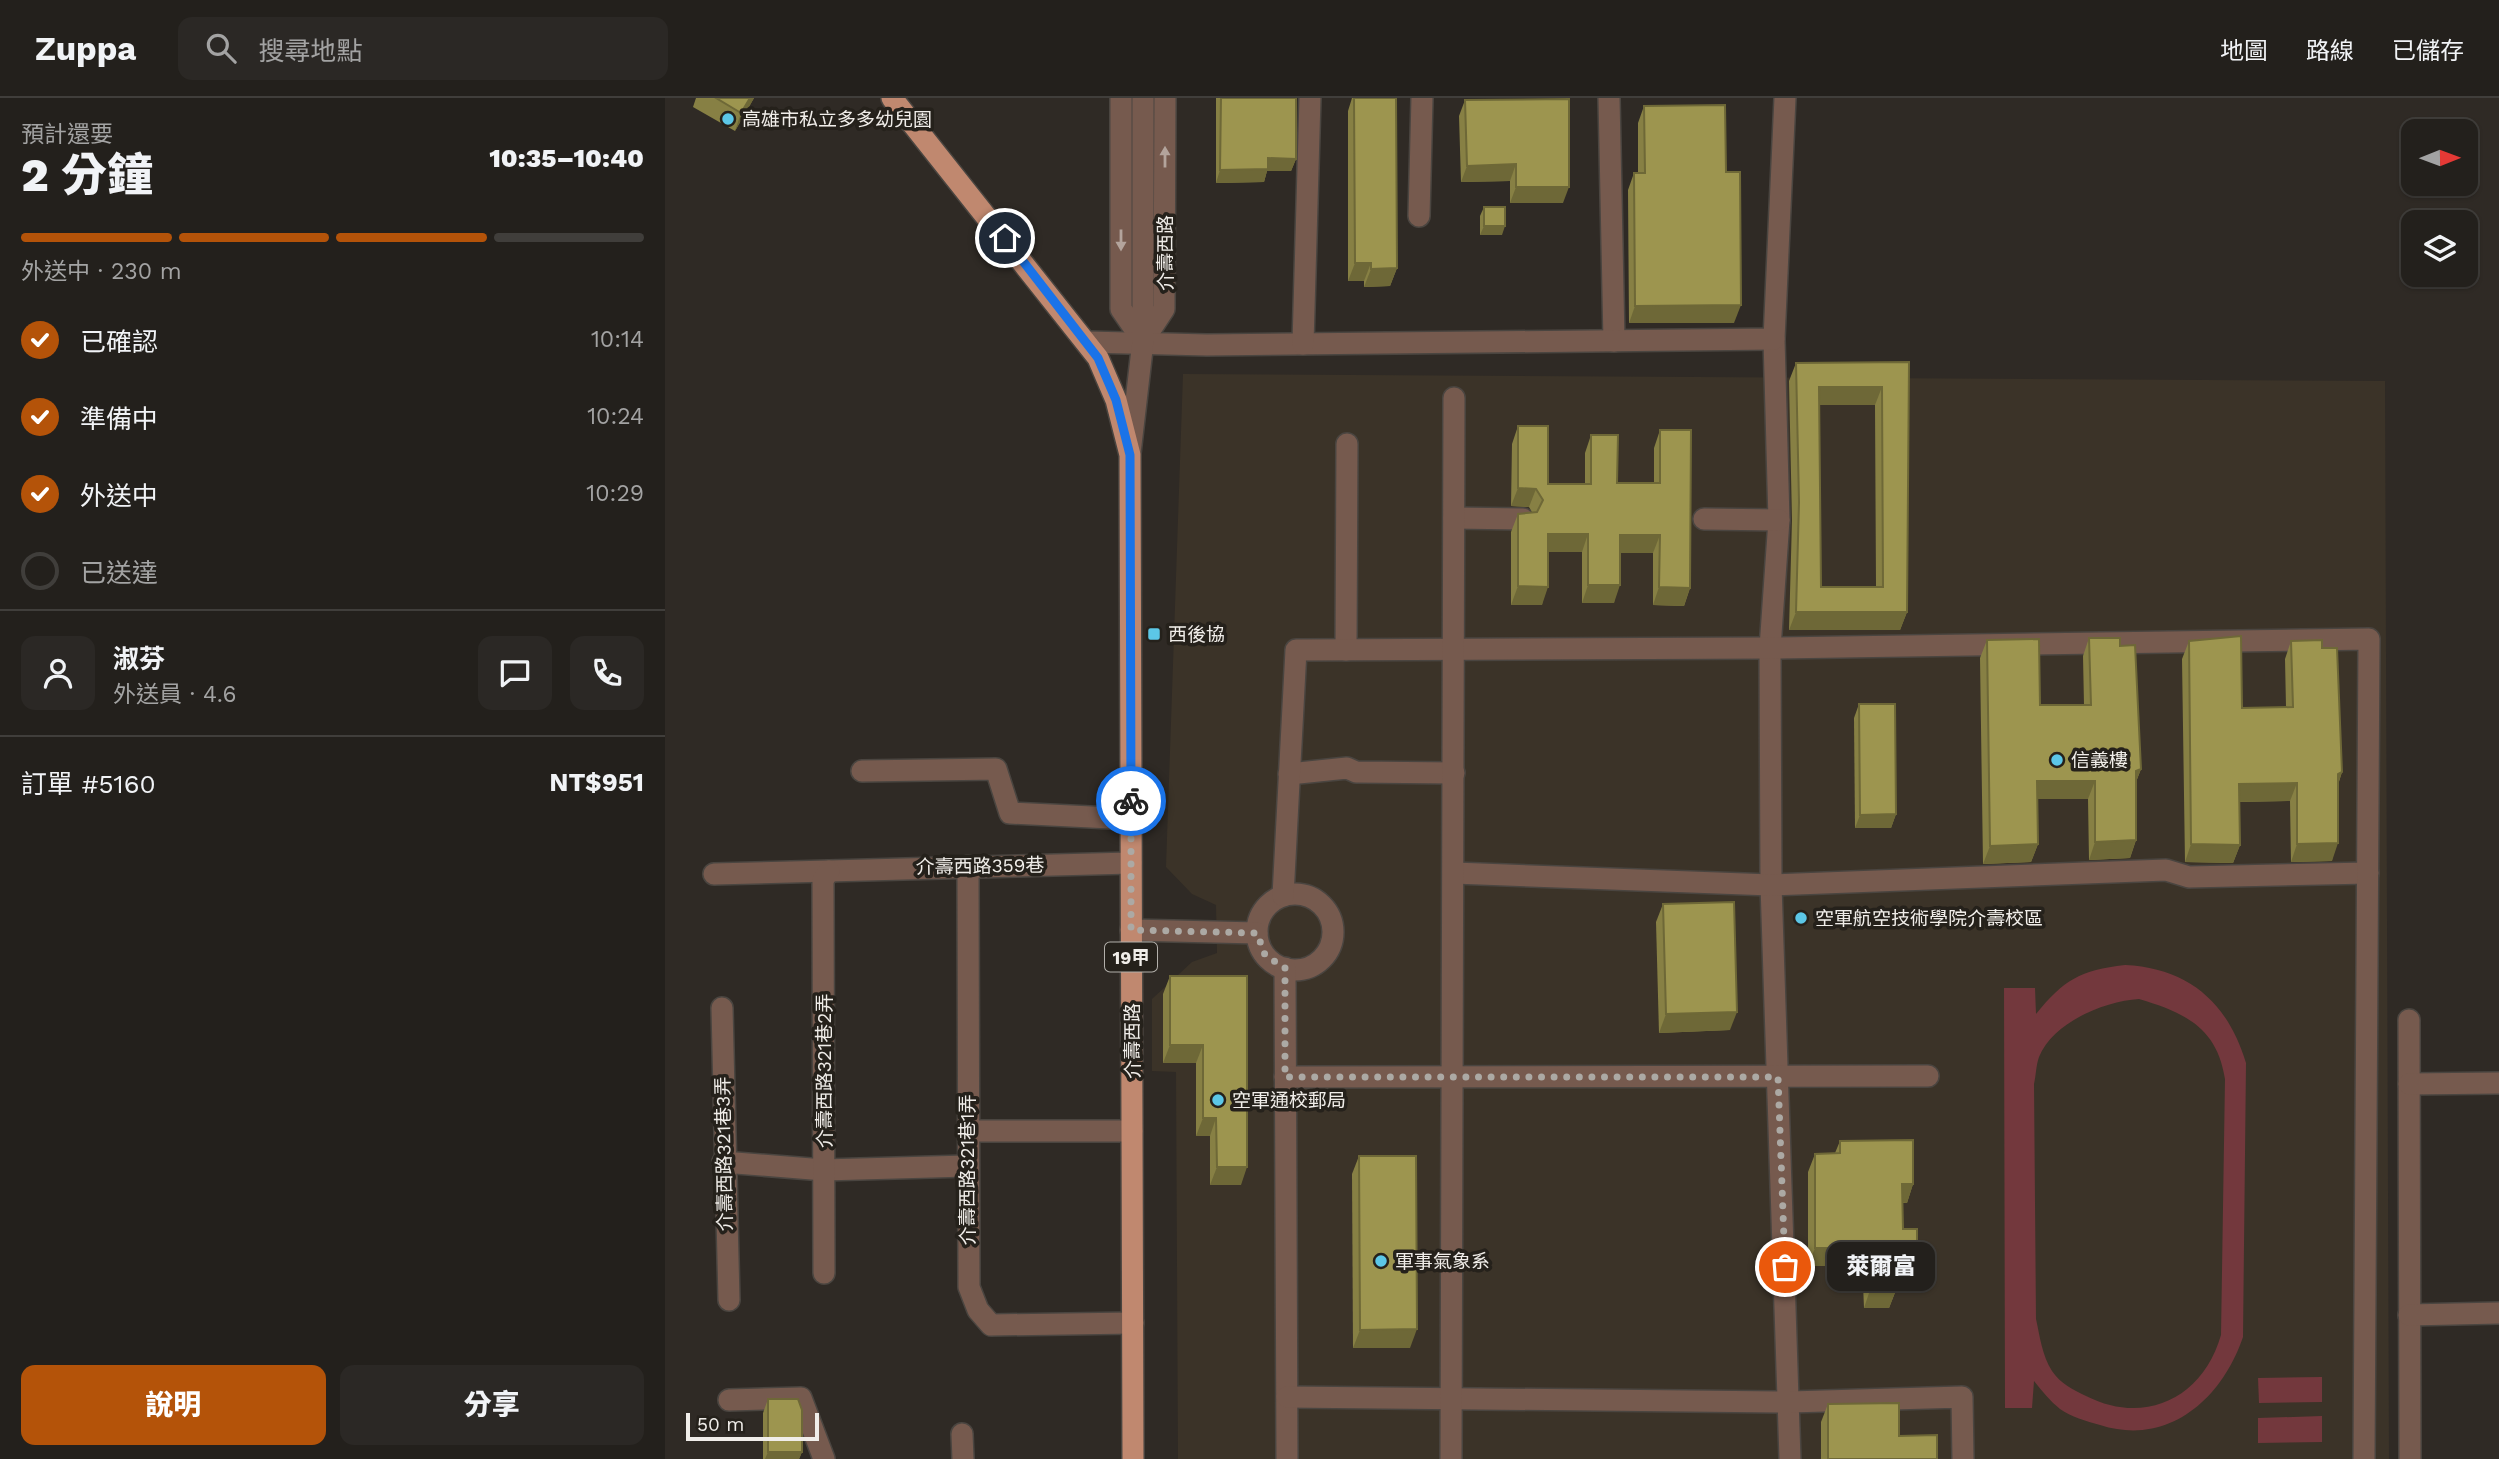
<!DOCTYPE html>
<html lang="zh-TW">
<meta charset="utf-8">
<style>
:root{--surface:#23201c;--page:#2b2825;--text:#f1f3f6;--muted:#a3a3a3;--line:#403e3b;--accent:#b45309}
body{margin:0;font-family:"Work Sans","Noto Sans TC",sans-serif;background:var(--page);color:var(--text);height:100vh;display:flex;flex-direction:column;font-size:26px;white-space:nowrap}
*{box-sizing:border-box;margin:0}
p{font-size:23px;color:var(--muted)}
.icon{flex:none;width:38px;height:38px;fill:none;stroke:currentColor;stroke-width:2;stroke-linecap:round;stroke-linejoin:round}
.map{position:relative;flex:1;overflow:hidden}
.details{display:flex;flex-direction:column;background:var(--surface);width:665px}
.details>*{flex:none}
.needle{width:46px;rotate:89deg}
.controls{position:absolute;left:1736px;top:21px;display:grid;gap:14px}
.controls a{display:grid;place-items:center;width:77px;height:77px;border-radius:14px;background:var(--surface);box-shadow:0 2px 5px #0004,0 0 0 2px var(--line);font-size:35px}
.scale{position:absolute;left:21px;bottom:18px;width:133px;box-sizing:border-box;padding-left:7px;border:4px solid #f0ede9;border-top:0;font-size:19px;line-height:24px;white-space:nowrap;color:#f0ede9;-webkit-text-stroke:5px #25211b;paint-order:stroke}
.pin{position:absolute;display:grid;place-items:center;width:60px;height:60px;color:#fff;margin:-30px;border:4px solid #fff;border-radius:50%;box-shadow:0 2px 7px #0007}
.courier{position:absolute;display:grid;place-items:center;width:70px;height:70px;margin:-35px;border:5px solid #1a73e8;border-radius:50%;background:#fff;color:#222;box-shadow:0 2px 9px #0007}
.bubble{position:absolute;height:49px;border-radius:14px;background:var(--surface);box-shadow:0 2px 5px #0004,0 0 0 2px var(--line);font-size:23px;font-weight:800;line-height:49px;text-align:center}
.summary em{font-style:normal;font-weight:800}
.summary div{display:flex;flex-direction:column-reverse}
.summary{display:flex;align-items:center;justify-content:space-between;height:119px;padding:0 21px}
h1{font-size:46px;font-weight:800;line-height:52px}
.bar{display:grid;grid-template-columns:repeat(4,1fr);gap:10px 7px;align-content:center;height:84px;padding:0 21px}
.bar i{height:9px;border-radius:5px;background:var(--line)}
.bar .selected{background:var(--accent)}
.bar p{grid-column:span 4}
.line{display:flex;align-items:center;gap:18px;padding:0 21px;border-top:2px solid var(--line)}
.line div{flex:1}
.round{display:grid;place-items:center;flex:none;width:74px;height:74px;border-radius:14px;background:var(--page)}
ol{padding:0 21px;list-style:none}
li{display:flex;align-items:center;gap:21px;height:77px}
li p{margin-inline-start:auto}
li .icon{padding:7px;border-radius:50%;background:var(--accent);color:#fff;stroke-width:4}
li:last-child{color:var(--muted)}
li i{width:38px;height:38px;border:4px solid var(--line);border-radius:50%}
.cta{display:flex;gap:14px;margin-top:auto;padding:14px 21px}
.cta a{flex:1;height:80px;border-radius:14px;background:var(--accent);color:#fff;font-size:28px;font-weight:800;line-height:80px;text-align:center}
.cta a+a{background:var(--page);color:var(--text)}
header{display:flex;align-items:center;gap:42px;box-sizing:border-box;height:98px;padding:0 35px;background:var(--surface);border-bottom:2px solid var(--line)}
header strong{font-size:33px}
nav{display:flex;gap:38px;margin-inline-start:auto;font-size:24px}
.search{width:490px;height:63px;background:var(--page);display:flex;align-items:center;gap:18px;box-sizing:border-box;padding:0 24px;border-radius:14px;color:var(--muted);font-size:26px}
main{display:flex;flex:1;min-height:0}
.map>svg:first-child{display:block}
.built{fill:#3b3328}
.green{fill:#73383d;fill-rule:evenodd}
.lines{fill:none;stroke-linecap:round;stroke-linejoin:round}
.minor-casing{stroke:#4a4540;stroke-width:24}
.major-casing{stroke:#4a4540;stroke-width:24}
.minor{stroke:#765a4e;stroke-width:21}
.major{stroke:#c0886f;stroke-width:21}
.wall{fill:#878044;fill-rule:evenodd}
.shaded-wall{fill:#6e6837}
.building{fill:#9d954f;stroke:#6e6837;stroke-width:2;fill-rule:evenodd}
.oneway{fill:#b3a49c}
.done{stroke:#aca9a4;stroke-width:7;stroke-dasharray:0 12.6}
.route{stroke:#1a73e8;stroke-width:9}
.poi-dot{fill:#5cc7e7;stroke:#25211b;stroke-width:2.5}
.labels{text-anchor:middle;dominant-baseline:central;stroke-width:7;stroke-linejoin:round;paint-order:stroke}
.shield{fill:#25211b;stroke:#b3b0ab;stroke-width:2}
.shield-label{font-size:18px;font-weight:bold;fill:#f0ede9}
.poi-label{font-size:19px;fill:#f0ede9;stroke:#25211b;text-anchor:start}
.street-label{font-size:19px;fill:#f0ede9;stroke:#25211b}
</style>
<header>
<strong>Zuppa</strong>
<div class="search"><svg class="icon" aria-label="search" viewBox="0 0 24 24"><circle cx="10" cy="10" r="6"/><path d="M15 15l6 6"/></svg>搜尋地點</div>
<nav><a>地圖</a><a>路線</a><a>已儲存</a></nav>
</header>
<main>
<section class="details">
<div class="summary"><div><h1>2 分鐘</h1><p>預計還要</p></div><em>10:35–10:40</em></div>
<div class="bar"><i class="selected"></i><i class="selected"></i><i class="selected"></i><i></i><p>外送中 · 230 m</p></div>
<ol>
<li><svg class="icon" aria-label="check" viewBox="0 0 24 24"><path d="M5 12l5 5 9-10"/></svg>已確認<p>10:14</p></li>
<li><svg class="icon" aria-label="check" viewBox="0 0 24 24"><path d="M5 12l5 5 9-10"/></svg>準備中<p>10:24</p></li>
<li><svg class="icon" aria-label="check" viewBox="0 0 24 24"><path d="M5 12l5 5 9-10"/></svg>外送中<p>10:29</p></li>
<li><i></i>已送達</li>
</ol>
<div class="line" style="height:126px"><a class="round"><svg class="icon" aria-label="person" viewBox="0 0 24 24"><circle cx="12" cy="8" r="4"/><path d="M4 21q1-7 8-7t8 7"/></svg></a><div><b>淑芬</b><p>外送員 · 4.6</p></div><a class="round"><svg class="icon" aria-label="chat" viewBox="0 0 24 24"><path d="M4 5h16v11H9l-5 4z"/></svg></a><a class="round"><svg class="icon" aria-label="phone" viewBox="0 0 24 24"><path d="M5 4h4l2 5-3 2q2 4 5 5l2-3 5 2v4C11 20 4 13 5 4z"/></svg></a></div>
<div class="line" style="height:91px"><div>訂單 #5160</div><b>NT$951</b></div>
<div class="cta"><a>說明</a><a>分享</a></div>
</section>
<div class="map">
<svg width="1834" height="1361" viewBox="0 0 1834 1361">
<rect width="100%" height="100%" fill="#2f2a25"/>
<polygon class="built" points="518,276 1720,283 1724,1361 513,1361 511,974 487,973 487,901 527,864 552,855 551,807 527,796 501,769"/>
<g class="green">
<path d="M1460,867C1524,870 1563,905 1581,965L1578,1239C1557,1301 1503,1349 1435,1327C1421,1323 1406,1319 1395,1311C1385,1303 1377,1293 1369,1283L1367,1310H1340L1339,890H1370L1371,916C1399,882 1415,872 1460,867ZM1474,901C1521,915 1552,930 1560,981L1556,1237C1538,1300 1480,1328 1421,1298C1407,1291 1396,1286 1387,1273C1377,1257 1375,1239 1371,1221L1369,986C1371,978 1371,967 1374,959C1388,924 1440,903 1474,901Z"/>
<polygon points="1657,1279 1657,1304 1594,1305 1593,1280"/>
<polygon points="1657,1318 1657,1344 1593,1345 1593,1320"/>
</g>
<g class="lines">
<defs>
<g id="minor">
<polyline points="456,0 456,211 478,243"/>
<polyline points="944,0 949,243"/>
<polyline points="754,118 757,0"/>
<polyline points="1109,241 1114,422 1105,550 1106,787 1125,1361"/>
<polyline points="478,243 499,211 500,0"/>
<polyline points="422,244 542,247 1109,241 1120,0"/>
<polyline points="638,246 645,0"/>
<polyline points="465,355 478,243 478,0"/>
<polyline points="789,420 858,421"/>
<polyline points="1039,421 1114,422"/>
<polyline points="681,552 682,346"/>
<polyline points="197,673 331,671 345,715 466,721"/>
<polyline points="624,676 682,670 691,674 789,675"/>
<polyline points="303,768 304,1189 313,1212 326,1227 468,1225"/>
<polyline points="789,775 1106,787 1501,772 1524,779 1703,775"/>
<polyline points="49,776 466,765"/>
<circle cx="630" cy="834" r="38"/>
<polyline points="618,798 631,552 1105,550 1704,541 1699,1361"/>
<polyline points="466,832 592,835"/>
<polyline points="620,870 622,1361"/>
<polyline points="57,910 64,1202"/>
<polyline points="1744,922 1745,1361"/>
<polyline points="620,979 1263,978"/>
<polyline points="1744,986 1834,985"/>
<polyline points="302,1033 467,1033"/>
<polyline points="58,1064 159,1072 302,1068"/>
<polyline points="159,1175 158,782 164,773"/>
<polyline points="1744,1217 1834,1215"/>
<polyline points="622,1299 1125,1304 1297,1299 1298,1361"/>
<polyline points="64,1302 136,1300 159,1361"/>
<polyline points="297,1336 298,1361"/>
<polyline points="786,1361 789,300"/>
</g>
<polyline id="major" points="227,0 433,260 451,302 465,357 468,1361"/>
</defs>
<use href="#minor" class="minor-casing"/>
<use href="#major" class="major-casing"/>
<use href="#minor" class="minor"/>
<use href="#major" class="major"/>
</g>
<g class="wall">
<polygon points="31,0 89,0 70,33 28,9"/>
<polygon points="551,0 631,0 631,61 626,73 602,73 599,84 551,85"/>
<polygon points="687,0 731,0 732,170 725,188 699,189 699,183 683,183 683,13"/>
<polygon points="800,2 898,105 845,105 845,83 796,84 794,18"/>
<polygon points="979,8 1061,74 1069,225 964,225 963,92 969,75 973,75 973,25"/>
<polygon points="819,109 837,137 815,137 815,118"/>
<path d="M1244,264L1242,514L1235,532H1124L1127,422L1124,283L1131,265ZM1154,307H1210L1211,489H1156Z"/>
<polygon points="853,328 883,386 920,386 920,355 926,337 952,385 989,385 989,350 995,332 1025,490 1019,508 988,507 988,455 955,455 949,505 917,505 917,454 883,454 877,507 846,507 846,434 853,416 867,414 864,409 846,408 847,346"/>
<polygon points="1424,540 1455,548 1476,671 1471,684 1471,742 1465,760 1424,762 1423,701 1372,701 1373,746 1366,764 1318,766 1315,560 1322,542 1375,607 1419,607 1418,558"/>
<polygon points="1524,543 1577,610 1621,609 1620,561 1626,543 1657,550 1677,674 1673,687 1667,763 1626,764 1625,703 1574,704 1575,747 1568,765 1520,764 1517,561"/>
<polygon points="1194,606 1231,716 1226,730 1190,730 1189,620"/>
<polygon points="998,806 1065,932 994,935 991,824"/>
<polygon points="505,878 582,878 576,1087 545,1087 545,1038 531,1038 531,965 498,965 498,896"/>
<polygon points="1175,1043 1248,1086 1242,1105 1238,1105 1238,1131 1245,1180 1231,1180 1231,1192 1224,1210 1199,1210 1198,1186 1177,1186 1177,1168 1143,1168 1143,1074 1150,1056 1170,1055"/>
<polygon points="694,1058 745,1250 688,1250 687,1076"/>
<polygon points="103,1301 137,1354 134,1361 98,1361 98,1315"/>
<polygon points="1163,1306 1234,1338 1272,1361 1156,1361 1156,1324"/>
</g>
<g class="shaded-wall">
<polygon points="85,0 89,0 70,33 76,15"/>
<polygon points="603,60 631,61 626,73 602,73 599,84 551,85 555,72"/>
<polygon points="851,66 845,83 796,84 802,68"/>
<polygon points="851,89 904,89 898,105 845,105"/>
<polygon points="819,128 840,128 837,137 815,137"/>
<polygon points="690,165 706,165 699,183 683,183"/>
<polygon points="732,170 725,188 699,189 706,171"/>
<polygon points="1076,207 1069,225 964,225 970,208"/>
<polygon points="1154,289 1217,289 1210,307 1148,307"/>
<polygon points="853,390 871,391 864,409 846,408"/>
<polygon points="883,436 923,436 917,454 877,454"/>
<polygon points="955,437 995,437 988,455 949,455"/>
<polygon points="923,487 955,487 949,505 917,505"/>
<polygon points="853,488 883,489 877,507 846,507"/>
<polygon points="994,489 1025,490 1019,508 988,507"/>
<polygon points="1131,514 1242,514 1235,532 1124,532"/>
<polygon points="1476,671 1469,689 1471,673"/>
<polygon points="1677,674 1671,692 1673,676"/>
<polygon points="1372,683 1430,683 1423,701 1365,701"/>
<polygon points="1632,685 1625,703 1567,704 1574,686"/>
<polygon points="1231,716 1226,730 1190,730 1195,717"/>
<polygon points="1471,742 1465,760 1424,762 1430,744"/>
<polygon points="1673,745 1667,763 1626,764 1632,746"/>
<polygon points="1373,746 1366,764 1318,766 1325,748"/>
<polygon points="1526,746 1575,747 1568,765 1520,764"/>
<polygon points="1072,914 1065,932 994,935 1001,916"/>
<polygon points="505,947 538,947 531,965 498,965"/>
<polygon points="538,1020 551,1020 545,1038 531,1038"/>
<polygon points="552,1069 582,1069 576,1087 545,1087"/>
<polygon points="1237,1086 1248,1086 1242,1105 1231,1104"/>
<polygon points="1150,1150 1183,1150 1177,1168 1143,1168"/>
<polygon points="1231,1162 1252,1162 1245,1180 1224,1180"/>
<polygon points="1205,1167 1198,1186 1177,1186 1183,1168"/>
<polygon points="1205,1192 1231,1192 1224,1210 1199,1210"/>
<polygon points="752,1231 745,1250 688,1250 695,1232"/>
<polygon points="103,1354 137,1354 134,1361 100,1361"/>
</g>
<g class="building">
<polygon points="51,0 85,0 76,15"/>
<polygon points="556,0 631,0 631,61 603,60 603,71 555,72"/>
<polygon points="689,0 731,0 732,170 706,171 706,165 690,165"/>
<polygon points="904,1 904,89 851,89 851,66 802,68 800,2"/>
<polygon points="1060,7 1061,74 1075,74 1076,207 970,208 969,75 980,75 979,8"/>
<rect x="819" y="109" width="21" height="19"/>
<path d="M1244,264L1242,514H1131L1134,404L1131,265ZM1154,289H1217L1218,489H1156Z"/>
<polygon points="853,328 883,328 883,386 926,386 926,337 953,337 952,385 995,385 995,332 1026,332 1025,490 994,489 995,437 955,437 955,487 923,487 923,436 883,436 883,489 853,488 853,416 872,414 878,402 871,391 853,390"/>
<polygon points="1576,538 1577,610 1628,609 1626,543 1657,542 1657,550 1672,550 1677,674 1673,676 1673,745 1632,746 1632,685 1574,686 1575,747 1526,746 1524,543"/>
<polygon points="1424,540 1455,540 1455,548 1470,547 1476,671 1471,673 1471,742 1430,744 1430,683 1372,683 1373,746 1325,748 1322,542 1374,541 1375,607 1426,607"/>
<polygon points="1194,606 1230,606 1231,716 1195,717"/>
<polygon points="1069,804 1072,914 1001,916 998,806"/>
<polygon points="505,878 582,878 582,1069 552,1069 551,1020 538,1020 538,947 505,947"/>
<polygon points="1248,1042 1248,1086 1237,1086 1238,1131 1252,1131 1252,1162 1231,1162 1231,1192 1205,1192 1205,1167 1183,1168 1183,1150 1150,1150 1150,1056 1175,1055 1175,1043"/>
<polygon points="694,1058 751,1058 752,1231 695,1232"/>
<polygon points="103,1301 133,1301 137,1312 137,1354 103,1354"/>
<polygon points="1234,1305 1234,1338 1272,1337 1272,1361 1163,1361 1163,1306"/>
</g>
<defs><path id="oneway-solid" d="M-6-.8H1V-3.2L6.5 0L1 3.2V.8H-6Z" transform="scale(1.75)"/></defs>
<g class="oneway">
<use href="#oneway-solid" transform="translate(500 59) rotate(-90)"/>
<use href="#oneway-solid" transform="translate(456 142) rotate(90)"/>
</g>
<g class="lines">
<polyline class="done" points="466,703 466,832 592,835 600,857 620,870 620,979 1113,979 1120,1169"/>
<polyline class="route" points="340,140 433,260 451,302 465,357 466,703"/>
</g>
<g class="poi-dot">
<circle cx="63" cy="21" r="7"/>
<rect x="482" y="529" width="14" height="14" rx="3.5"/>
<circle cx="1392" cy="662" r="7"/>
<circle cx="1136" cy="820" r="7"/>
<circle cx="553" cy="1002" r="7"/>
<circle cx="716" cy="1163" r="7"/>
</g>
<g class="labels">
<rect class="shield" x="440" y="844.5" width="52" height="29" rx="5"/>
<g class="shield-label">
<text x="466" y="859">19甲</text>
</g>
<g class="poi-label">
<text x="77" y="21">高雄市私立多多幼兒園</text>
<text x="503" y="536">西後協</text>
<text x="1406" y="662">信義樓</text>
<text x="1150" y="820">空軍航空技術學院介壽校區</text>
<text x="567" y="1002">空軍通校郵局</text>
<text x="730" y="1163">軍事氣象系</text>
</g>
<g class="street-label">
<text transform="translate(500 155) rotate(-90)">介壽西路</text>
<text transform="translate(315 768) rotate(-1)">介壽西路359巷</text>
<text transform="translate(467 943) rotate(-90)">介壽西路</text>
<text transform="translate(159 973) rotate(-90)">介壽西路321巷2弄</text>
<text transform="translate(59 1056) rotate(-91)">介壽西路321巷3弄</text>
<text transform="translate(302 1072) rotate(-90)">介壽西路321巷1弄</text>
</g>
</g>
</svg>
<div class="controls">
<a><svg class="needle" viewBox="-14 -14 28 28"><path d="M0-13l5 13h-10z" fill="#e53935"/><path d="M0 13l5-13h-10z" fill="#a3a3a3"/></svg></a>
<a><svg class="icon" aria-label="layers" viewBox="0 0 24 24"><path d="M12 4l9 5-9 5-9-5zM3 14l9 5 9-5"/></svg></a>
</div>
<div class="scale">50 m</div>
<div class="pin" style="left:1120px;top:1169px;background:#ea580c"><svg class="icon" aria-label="bag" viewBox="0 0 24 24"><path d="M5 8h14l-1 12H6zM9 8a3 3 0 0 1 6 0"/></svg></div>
<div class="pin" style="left:340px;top:140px;background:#1f2937"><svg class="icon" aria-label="home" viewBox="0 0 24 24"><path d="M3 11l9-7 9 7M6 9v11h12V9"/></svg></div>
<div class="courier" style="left:466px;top:703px"><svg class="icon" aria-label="bike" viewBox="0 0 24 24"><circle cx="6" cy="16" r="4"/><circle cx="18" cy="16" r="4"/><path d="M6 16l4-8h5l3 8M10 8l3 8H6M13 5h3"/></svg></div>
<div class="bubble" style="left:1162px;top:1144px;width:108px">萊爾富</div>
</div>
</main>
